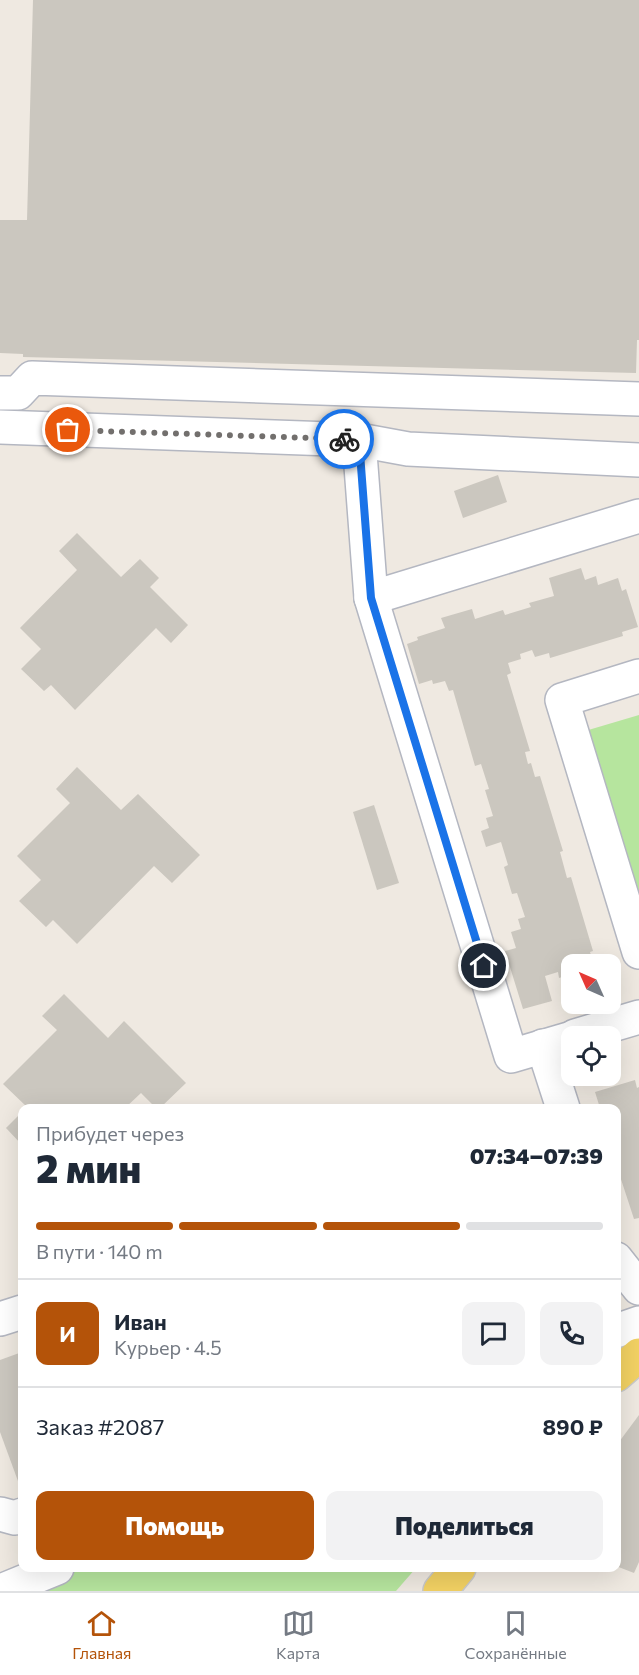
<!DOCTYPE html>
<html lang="ru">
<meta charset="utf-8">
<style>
:root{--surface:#fff;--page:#f2f2f3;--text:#1f2937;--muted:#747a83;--line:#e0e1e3;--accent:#b45309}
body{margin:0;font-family:Commissioner,sans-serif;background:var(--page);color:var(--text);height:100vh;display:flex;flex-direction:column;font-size:22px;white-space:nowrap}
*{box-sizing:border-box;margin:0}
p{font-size:20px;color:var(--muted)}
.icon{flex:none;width:33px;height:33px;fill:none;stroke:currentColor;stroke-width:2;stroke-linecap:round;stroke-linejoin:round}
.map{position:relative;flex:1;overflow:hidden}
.details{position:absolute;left:18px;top:1104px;width:603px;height:468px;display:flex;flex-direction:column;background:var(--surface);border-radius:12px;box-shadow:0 6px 24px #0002}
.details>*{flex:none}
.needle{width:39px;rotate:315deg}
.fabs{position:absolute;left:561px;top:954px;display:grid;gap:12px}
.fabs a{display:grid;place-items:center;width:60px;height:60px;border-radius:12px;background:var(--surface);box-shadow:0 6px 24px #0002;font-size:30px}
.pin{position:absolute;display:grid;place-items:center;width:51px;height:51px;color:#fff;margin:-26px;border:3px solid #fff;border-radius:50%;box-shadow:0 2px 6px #0007}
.courier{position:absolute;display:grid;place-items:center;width:60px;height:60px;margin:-30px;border:4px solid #1a73e8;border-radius:50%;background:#fff;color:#222;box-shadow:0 2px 8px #0007}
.headline em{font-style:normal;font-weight:800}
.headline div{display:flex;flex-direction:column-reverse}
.headline{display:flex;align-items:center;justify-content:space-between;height:102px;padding:0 18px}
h1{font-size:39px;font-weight:800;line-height:45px}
.bar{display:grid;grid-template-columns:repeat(4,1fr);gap:9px 6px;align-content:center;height:72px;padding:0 18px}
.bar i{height:8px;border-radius:4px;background:var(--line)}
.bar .on{background:var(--accent)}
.bar p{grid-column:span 4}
.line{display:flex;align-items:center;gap:15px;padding:0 18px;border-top:2px solid var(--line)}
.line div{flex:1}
.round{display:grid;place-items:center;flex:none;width:63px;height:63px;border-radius:12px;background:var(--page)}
.button{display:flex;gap:12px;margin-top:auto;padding:12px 18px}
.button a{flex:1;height:69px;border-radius:12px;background:var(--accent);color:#fff;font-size:24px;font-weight:800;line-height:69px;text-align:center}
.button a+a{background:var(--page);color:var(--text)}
.tab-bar{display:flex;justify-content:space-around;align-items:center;height:84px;border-top:2px solid var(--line);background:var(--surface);font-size:16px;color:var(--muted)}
.tab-bar a{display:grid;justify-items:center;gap:3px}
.tab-bar .on{color:var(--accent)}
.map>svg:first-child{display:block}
.green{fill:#b6e59e}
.building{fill:#cbc7bf}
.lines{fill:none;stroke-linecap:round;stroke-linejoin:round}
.minor-casing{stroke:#b4b7c1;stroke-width:36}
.major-casing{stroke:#c9c9c9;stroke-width:36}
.minor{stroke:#fff;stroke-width:33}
.major{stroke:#f2d163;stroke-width:33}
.done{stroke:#726f6d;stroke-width:6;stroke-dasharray:0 10.8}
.route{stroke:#1a73e8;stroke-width:8}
</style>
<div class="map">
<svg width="639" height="1591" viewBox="0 0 639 1591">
<rect width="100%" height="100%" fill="#efe9e1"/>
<g class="green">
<polygon points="639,715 639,907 585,731"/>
<polygon points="69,1568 416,1568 396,1591 9,1591"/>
</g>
<g class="building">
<polygon points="33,0 639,0 639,340 637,340 636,373 23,357 23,354 0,353 0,220 27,220"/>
<polygon points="498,475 507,502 463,518 454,491"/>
<polygon points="77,533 121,577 140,559 159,578 150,587 188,625 171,643 156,628 75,710 51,685 44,691 21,669 41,649 20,628 77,570 59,551"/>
<polygon points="581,568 585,580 596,576 598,585 618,578 622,591 626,589 638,627 622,632 623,636 550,658 549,653 535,657 532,650 520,654 521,659 508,663 511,673 507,675 530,751 525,752 528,764 531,763 535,777 540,776 563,851 560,852 567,878 571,877 593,951 590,952 594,964 572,964 572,974 559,978 558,972 545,976 552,1001 523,1009 505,951 516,948 511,932 521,929 518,919 525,917 517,893 512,894 504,867 508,865 501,842 486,847 481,831 489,828 486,818 493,816 485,790 489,789 481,764 475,766 453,690 449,691 445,681 433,684 432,680 419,684 407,644 418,640 417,637 445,628 441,618 472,609 475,619 503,610 505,615 531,607 529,603 554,596 549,578"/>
<polygon points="77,767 121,810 138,794 200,855 172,883 154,866 77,944 53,920 46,927 19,901 41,880 17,856 70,803 56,789"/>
<polygon points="374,805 399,883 377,890 353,812"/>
<polygon points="64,994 108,1038 124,1021 186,1083 160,1108 156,1108 141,1093 125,1108 25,1108 27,1107 3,1084 57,1030 42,1016"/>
<polygon points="635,1080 637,1088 639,1087 639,1218 634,1219 616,1164 616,1108 600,1108 595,1092"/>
<polygon points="22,1112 22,1145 6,1128"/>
<polygon points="22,1352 22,1492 0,1432 0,1360"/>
<polygon points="639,1415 639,1562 634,1573 616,1566 616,1446"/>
</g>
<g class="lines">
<defs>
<g id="minor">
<polyline points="0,393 18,393 32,378 639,399"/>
<polyline points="0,427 359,440 408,449 639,460"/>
<polyline points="359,440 371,598 511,1056 572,1038"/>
<polyline points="371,598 639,516"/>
<polyline points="639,676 562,700 639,952"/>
<polyline points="575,1036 639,1017"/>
<polyline points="543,1046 563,1108"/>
<polyline points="616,1259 639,1288"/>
<polyline points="0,1319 22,1312"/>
<polyline points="616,1331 639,1323"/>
<polyline points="0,1514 15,1518 22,1515"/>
<polyline points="1,1591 57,1568"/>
</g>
<g id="major">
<polyline points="616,1375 639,1355"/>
<polyline points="440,1591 459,1568"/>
</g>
</defs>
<use href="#minor" class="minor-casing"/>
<use href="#major" class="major-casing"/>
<use href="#minor" class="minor"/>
<use href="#major" class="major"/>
</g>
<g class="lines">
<polyline class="done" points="68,430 344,439"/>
<polyline class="route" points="344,439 359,440 371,598 484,966"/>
</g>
</svg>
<div class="fabs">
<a><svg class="needle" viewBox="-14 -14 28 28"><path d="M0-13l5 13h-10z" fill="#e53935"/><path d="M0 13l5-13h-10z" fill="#747a83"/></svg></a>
<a><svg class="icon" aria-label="locate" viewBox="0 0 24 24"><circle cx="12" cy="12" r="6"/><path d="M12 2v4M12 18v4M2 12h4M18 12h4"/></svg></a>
</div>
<div class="pin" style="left:68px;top:430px;background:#ea580c"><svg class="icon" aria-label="bag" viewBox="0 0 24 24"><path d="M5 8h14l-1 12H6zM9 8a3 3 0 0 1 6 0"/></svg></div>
<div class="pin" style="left:484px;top:966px;background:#1f2937"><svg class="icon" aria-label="home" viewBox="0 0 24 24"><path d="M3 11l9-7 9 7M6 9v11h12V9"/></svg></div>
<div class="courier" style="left:344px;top:439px"><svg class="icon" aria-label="bike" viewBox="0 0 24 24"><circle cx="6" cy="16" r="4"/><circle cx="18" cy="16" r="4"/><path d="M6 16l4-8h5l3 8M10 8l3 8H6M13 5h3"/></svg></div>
<section class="details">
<div class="headline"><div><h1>2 мин</h1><p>Прибудет через</p></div><em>07:34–07:39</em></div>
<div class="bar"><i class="on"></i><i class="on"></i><i class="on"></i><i></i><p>В пути · 140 m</p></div>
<div class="line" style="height:108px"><b class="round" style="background:var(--accent);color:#fff">И</b><div><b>Иван</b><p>Курьер · 4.5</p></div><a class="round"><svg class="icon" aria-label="chat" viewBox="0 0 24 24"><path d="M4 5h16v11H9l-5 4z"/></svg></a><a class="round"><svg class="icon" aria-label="phone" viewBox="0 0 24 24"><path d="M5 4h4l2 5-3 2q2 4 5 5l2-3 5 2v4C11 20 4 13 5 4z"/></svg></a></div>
<div class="line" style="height:78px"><div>Заказ #2087</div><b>890 ₽</b></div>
<div class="button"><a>Помощь</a><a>Поделиться</a></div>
</section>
</div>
<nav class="tab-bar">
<a class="on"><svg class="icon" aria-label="home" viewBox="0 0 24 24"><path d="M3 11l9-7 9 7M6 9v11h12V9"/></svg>Главная</a>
<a><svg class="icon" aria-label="map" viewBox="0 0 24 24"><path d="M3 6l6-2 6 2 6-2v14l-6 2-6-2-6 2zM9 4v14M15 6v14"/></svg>Карта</a>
<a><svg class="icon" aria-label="saved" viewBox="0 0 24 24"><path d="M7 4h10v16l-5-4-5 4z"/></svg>Сохранённые</a>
</nav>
